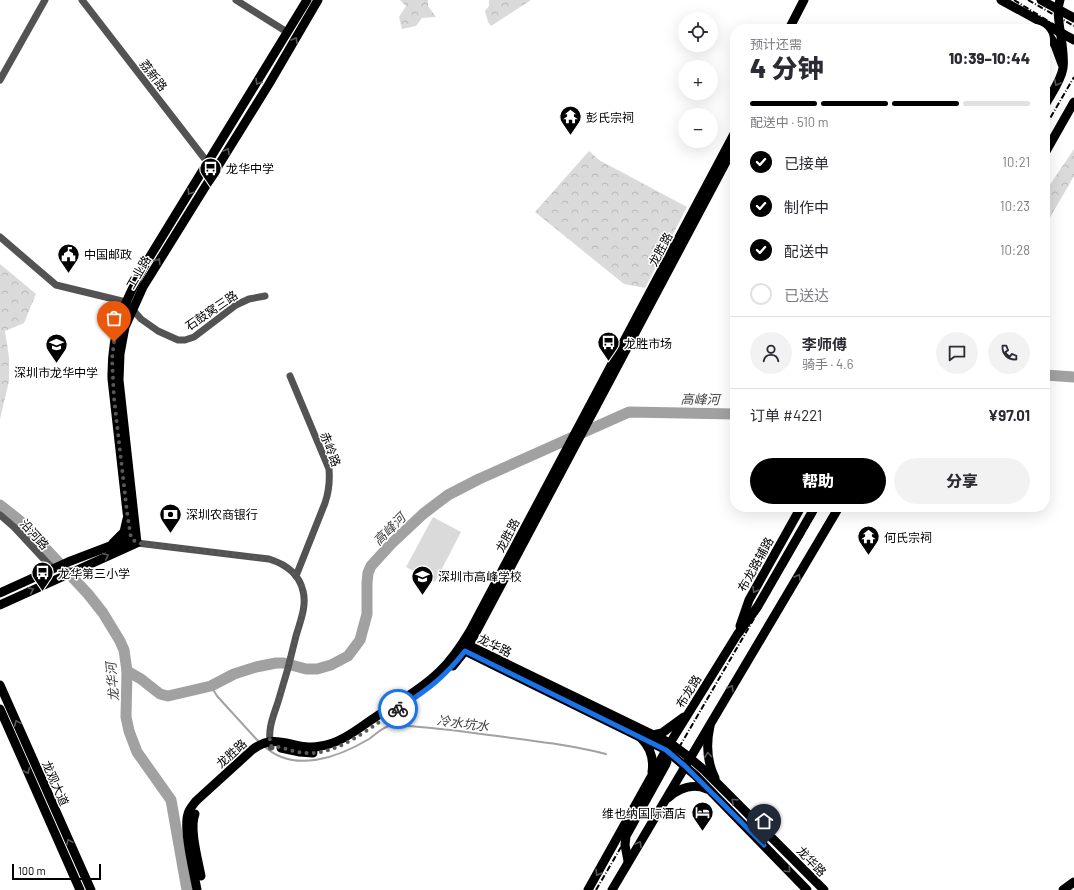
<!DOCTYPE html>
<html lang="zh">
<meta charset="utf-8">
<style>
:root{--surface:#fff;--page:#f2f2f3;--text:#2b2b33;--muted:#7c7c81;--line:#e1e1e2;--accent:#000}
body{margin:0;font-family:Barlow,"Noto Sans SC",sans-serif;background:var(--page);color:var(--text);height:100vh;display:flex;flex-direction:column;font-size:15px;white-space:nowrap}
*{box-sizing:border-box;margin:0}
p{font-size:13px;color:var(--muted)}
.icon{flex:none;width:22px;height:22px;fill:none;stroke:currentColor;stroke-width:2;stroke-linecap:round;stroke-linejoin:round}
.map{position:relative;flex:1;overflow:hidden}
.panel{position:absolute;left:730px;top:24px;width:320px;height:488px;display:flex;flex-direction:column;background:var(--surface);border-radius:16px;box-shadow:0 4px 16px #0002}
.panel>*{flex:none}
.controls{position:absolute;left:678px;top:12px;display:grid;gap:8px}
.controls a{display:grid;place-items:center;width:40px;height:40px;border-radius:50%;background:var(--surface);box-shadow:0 4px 16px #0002;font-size:20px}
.scale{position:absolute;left:12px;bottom:10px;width:89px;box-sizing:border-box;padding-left:4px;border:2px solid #000;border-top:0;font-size:11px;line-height:14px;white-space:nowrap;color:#000;-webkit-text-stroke:3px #fff;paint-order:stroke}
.pin{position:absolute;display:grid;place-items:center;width:34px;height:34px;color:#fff;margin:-41px -17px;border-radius:50% 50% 50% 0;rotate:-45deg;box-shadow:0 0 4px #0007}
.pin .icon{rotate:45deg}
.courier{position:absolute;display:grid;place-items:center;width:40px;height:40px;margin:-20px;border:3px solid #1a73e8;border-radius:50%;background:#fff;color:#222;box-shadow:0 1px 5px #0007}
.head em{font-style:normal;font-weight:800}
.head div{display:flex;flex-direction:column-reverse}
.head{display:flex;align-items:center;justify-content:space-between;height:68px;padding:0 20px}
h1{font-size:26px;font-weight:800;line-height:30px}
.bar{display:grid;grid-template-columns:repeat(4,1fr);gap:6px 4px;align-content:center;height:48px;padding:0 20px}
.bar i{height:5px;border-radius:3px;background:var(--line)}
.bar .selected{background:var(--accent)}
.bar p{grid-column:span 4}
.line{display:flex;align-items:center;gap:10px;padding:0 20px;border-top:1px solid var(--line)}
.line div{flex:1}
.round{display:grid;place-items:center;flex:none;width:42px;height:42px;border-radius:21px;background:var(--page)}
ol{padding:0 20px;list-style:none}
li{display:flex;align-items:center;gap:12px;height:44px}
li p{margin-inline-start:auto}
li .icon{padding:4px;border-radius:50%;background:var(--accent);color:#fff;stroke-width:4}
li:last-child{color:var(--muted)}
li i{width:22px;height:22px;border:2px solid var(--line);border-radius:50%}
.button{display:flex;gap:8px;margin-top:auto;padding:8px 20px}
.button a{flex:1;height:46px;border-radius:24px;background:var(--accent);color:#fff;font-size:16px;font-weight:800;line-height:46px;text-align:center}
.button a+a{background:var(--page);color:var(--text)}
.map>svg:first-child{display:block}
.grass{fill:#dadada}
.forest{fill:url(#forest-crowns)}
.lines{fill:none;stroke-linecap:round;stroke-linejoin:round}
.stream{stroke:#a1a1a1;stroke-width:2}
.river{stroke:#a1a1a1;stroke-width:11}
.minor{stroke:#535353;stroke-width:7}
.major{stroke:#000;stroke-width:9}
.rail{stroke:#000;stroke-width:2;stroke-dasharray:6 2 1 2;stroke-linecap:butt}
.oneway{stroke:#595959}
.done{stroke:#595959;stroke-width:4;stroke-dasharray:0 7.2}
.route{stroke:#1a73e8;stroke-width:5}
.labels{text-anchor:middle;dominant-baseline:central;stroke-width:3;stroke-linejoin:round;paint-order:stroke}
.street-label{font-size:12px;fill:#000;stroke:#fff}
.poi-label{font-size:12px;fill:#000;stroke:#fff;text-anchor:start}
.water-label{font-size:13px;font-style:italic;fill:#424242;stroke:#fff}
</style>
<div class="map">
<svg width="1074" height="890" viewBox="0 0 1074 890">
<defs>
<pattern id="forest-crowns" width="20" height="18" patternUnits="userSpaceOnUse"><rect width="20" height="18" fill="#dadada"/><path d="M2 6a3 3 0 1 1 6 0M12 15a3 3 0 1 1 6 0" fill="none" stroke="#b9b9b9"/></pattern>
</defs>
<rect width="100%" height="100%" fill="#fff"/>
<polygon class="grass" points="433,517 461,532 435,582 406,567"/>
<g class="forest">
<polygon points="400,0 428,0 428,6 436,17 422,18 416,26 402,29 399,17 406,6"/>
<polygon points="489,0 531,0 491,26 488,22 485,11 489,6"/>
<polygon points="1074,149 1074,176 1045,226 1045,192"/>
<polygon points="589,151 599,160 687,207 645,288 624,284 535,212"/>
<polygon points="0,264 36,294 24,323 5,331 9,358 9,381 0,419"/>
</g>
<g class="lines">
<g class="stream">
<polyline points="211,686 217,696 259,742"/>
<path d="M264,746C294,774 339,757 369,739C376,734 382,727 392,725C397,725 403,726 407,726C425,727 442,729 459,731C508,738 558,742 606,754"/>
</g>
<g class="river">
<polyline points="1045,375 1074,377"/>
<polyline points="0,505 19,520 88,594 103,613 120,641 124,650 127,671 126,717 129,731 137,752 171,800 187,890"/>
<polyline points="127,671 141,679 160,694 168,696 211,686 234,674 256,667 276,663 284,663 306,669 317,669 331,665 348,656 360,640 367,614 367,583 368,573 371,566 391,544 423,514 448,495 479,479 629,412 735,414"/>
</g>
<g class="minor">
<polyline points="82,0 208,163"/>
<polyline points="236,0 287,32"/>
<polyline points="0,80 45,0"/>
<polyline points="0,237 56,285 126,302 141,319 158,331 178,340 185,340 194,337 236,305 249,299 265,296"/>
<path d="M290,376L329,469C330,481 329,491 325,503L296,576"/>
<polyline points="0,515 14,527 53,569"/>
<path d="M133,540L137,543L269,559C285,564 299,573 303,591C307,606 300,622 296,636C291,658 285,680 278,702C273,717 267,730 271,747"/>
</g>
<g class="major">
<polyline points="1001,0 1074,40"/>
<polyline points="1041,0 1074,18"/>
<polyline points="789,29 804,0"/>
<polyline points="1045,29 1055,45 1062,64"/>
<path d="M1045,105C1051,94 1061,81 1063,68C1066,48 1054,16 1060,0"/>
<polyline points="1045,153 1074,102"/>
<polyline points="113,543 124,532 127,519"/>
<path d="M0,593L68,562L131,538L127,512L112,379C111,330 125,299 149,258L307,0"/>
<polyline points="0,605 137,543 119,380 120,354 125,327 143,287 269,84 318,0"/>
<polyline points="740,626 749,600 801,507"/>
<path d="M464,645H468L670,743C683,752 694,761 705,771L824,890"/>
<polyline points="462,647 465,651 666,750 696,776 807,890"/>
<polyline points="453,666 465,651 475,634 735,145"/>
<polyline points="0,685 91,890"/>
<polyline points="0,709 80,890"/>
<path d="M710,726C706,744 707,762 715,778"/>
<polyline points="653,735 662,733 684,717"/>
<path d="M641,738C651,748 654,759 652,772"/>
<polyline points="281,748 300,752 313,753"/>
<path d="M668,798C679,788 693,783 707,789"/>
<path d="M195,814C189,828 198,860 201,876"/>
<polyline points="628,861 625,845 626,836 666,764 669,748"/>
<path d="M197,890C194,873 183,829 188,814C189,809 193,805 196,801L252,750C277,730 294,752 321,746C342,743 360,727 377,716C398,702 421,690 439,672C452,660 461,646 470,631L735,132"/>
<polyline points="588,890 670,743 737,635 758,606 815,507"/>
<polyline points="612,890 839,507"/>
<polyline points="1063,890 1074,882"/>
</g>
<g class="rail">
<polyline points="1014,0 1074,37"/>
<polyline points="1028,0 1074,26"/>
<polyline points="1045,127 1074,77"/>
<polyline points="596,890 819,507"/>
</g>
</g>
<defs><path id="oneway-chevron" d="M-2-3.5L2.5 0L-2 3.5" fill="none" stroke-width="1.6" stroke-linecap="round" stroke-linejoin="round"/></defs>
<g class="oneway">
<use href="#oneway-chevron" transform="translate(295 40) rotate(-60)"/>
<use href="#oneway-chevron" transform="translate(258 82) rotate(122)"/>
<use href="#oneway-chevron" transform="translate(1057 83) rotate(118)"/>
<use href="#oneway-chevron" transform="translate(227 151) rotate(-59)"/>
<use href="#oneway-chevron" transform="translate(190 192) rotate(122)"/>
<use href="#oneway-chevron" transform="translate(158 261) rotate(-58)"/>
<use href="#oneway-chevron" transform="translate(106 556) rotate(-24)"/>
<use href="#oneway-chevron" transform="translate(798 577) rotate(-60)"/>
<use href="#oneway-chevron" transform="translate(31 590) rotate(-25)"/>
<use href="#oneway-chevron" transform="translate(755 590) rotate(120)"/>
<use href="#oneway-chevron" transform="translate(731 688) rotate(-59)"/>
<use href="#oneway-chevron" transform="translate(17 723) rotate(-114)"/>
<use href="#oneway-chevron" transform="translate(708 755) rotate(-95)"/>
<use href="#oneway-chevron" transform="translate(27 771) rotate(66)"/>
<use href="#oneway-chevron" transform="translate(734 801) rotate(-136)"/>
<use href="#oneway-chevron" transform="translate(69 842) rotate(-114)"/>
<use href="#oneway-chevron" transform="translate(639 844) rotate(-59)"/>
<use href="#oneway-chevron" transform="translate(788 870) rotate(46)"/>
<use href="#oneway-chevron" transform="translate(598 873) rotate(121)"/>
</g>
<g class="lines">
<path class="done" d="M114,342L112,359L114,398L127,512L131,538L137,543L269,559C285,564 299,573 303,591C307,606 300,622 296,636C291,658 285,680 278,702C273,717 267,730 271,746C284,747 295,753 308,753C338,755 374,725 398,709"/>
<path class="route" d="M398,709C427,690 444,678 465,651L666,750L685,766L764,845"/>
</g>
<defs>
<symbol id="temple-pin" viewBox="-11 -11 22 30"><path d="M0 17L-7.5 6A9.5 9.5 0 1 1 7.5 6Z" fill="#000" stroke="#fff"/><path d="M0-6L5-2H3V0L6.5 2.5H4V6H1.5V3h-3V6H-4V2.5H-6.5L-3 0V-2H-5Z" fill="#fff"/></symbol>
<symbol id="bus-pin" viewBox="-11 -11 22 30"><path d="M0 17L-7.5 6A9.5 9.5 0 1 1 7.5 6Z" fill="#000" stroke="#fff"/><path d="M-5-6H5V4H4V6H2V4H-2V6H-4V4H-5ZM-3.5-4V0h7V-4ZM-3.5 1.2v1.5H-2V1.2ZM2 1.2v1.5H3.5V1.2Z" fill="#fff"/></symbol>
<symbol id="civic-pin" viewBox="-11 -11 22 30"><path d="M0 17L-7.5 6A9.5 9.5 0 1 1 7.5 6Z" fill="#000" stroke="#fff"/><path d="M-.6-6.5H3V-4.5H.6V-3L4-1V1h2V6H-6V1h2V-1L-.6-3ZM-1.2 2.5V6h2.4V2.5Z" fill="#fff"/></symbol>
<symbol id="school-pin" viewBox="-11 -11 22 30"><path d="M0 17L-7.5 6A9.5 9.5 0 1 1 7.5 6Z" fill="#000" stroke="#fff"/><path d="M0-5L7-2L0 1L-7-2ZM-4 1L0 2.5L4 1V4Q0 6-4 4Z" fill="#fff"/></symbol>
<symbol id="bank-pin" viewBox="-11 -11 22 30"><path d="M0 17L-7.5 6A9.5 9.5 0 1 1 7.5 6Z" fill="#000" stroke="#fff"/><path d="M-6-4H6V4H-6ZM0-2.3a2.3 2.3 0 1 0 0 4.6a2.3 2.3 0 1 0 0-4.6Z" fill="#fff"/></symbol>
<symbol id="hotel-pin" viewBox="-11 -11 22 30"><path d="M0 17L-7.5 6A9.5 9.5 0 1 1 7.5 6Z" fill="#000" stroke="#fff"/><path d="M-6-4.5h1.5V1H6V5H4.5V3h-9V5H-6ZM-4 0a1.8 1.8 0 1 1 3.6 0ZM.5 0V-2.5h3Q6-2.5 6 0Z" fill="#fff"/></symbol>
</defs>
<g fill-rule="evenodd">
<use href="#temple-pin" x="558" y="104" width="25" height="34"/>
<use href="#bus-pin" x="198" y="156" width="25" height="34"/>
<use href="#civic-pin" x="56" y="242" width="25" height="34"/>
<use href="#bus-pin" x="596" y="330" width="25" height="34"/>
<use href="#school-pin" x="44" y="332" width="25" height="34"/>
<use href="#bank-pin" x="158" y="502" width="25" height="34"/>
<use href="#temple-pin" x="856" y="524" width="25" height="34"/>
<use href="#bus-pin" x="30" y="560" width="25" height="34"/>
<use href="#school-pin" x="410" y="564" width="25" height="34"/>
<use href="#hotel-pin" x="690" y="800" width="25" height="34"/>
</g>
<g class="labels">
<g class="street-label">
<text transform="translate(154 75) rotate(52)">荔新路</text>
<text transform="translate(660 249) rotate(-62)">龙胜路</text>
<text transform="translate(138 272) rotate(-60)">工业路</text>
<text transform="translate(211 310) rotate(-34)">石鼓窝三路</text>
<text transform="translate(331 449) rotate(69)">赤岭路</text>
<text transform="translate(35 534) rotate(48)">沿河路</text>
<text transform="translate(507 535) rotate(-62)">龙胜路</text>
<text transform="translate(755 564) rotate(-61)">布龙路辅路</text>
<text transform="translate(495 645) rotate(26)">龙华路</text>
<text transform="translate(688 691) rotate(-58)">布龙路</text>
<text transform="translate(231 753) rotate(-42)">龙胜路</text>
<text transform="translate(56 783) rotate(66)">龙观大道</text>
<text transform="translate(812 861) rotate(46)">龙华路</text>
</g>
<g class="poi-label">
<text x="586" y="117">彭氏宗祠</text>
<text x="226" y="168">龙华中学</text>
<text x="84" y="254">中国邮政</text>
<text x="624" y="343">龙胜市场</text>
<text x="56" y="372" text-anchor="middle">深圳市龙华中学</text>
<text x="186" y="514">深圳农商银行</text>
<text x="884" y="537">何氏宗祠</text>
<text x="58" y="573">龙华第三小学</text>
<text x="438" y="576">深圳市高峰学校</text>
<text x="686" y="813" text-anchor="end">维也纳国际酒店</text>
</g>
<g class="water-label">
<text transform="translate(700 399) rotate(1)">高峰河</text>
<text transform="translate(389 529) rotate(-45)">高峰河</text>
<text transform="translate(112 682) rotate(-95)">龙华河</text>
<text transform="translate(463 723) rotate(7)">冷水坑水</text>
</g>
</g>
</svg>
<div class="controls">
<a><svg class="icon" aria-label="locate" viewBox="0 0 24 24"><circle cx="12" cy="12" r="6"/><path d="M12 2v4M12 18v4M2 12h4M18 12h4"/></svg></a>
<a>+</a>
<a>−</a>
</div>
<div class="scale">100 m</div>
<div class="pin" style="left:114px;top:342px;background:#ea580c"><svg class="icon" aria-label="bag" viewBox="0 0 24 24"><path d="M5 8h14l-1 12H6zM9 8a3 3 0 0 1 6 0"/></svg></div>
<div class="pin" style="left:764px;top:845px;background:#1f2937"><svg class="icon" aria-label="home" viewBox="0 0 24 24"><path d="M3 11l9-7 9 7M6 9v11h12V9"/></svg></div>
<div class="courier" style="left:398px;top:709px"><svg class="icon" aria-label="bike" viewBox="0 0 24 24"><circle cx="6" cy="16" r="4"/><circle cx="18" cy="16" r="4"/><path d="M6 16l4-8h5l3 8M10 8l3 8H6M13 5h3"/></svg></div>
<section class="panel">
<div class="head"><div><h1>4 分钟</h1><p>预计还需</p></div><em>10:39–10:44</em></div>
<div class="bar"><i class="selected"></i><i class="selected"></i><i class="selected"></i><i></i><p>配送中 · 510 m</p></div>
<ol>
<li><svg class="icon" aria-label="check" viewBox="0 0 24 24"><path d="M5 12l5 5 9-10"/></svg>已接单<p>10:21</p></li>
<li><svg class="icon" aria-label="check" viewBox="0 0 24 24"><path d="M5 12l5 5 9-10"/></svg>制作中<p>10:23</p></li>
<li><svg class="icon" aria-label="check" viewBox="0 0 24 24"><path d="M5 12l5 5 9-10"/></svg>配送中<p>10:28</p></li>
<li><i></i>已送达</li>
</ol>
<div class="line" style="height:72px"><a class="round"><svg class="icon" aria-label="person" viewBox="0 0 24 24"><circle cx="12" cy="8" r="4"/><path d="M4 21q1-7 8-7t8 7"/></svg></a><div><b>李师傅</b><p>骑手 · 4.6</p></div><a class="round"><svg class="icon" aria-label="chat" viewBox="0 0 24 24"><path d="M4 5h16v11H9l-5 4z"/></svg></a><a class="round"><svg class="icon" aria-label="phone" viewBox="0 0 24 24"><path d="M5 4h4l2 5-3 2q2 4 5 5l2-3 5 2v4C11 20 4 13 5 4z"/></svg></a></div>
<div class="line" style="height:52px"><div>订单 #4221</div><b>¥97.01</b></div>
<div class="button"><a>帮助</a><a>分享</a></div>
</section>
</div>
